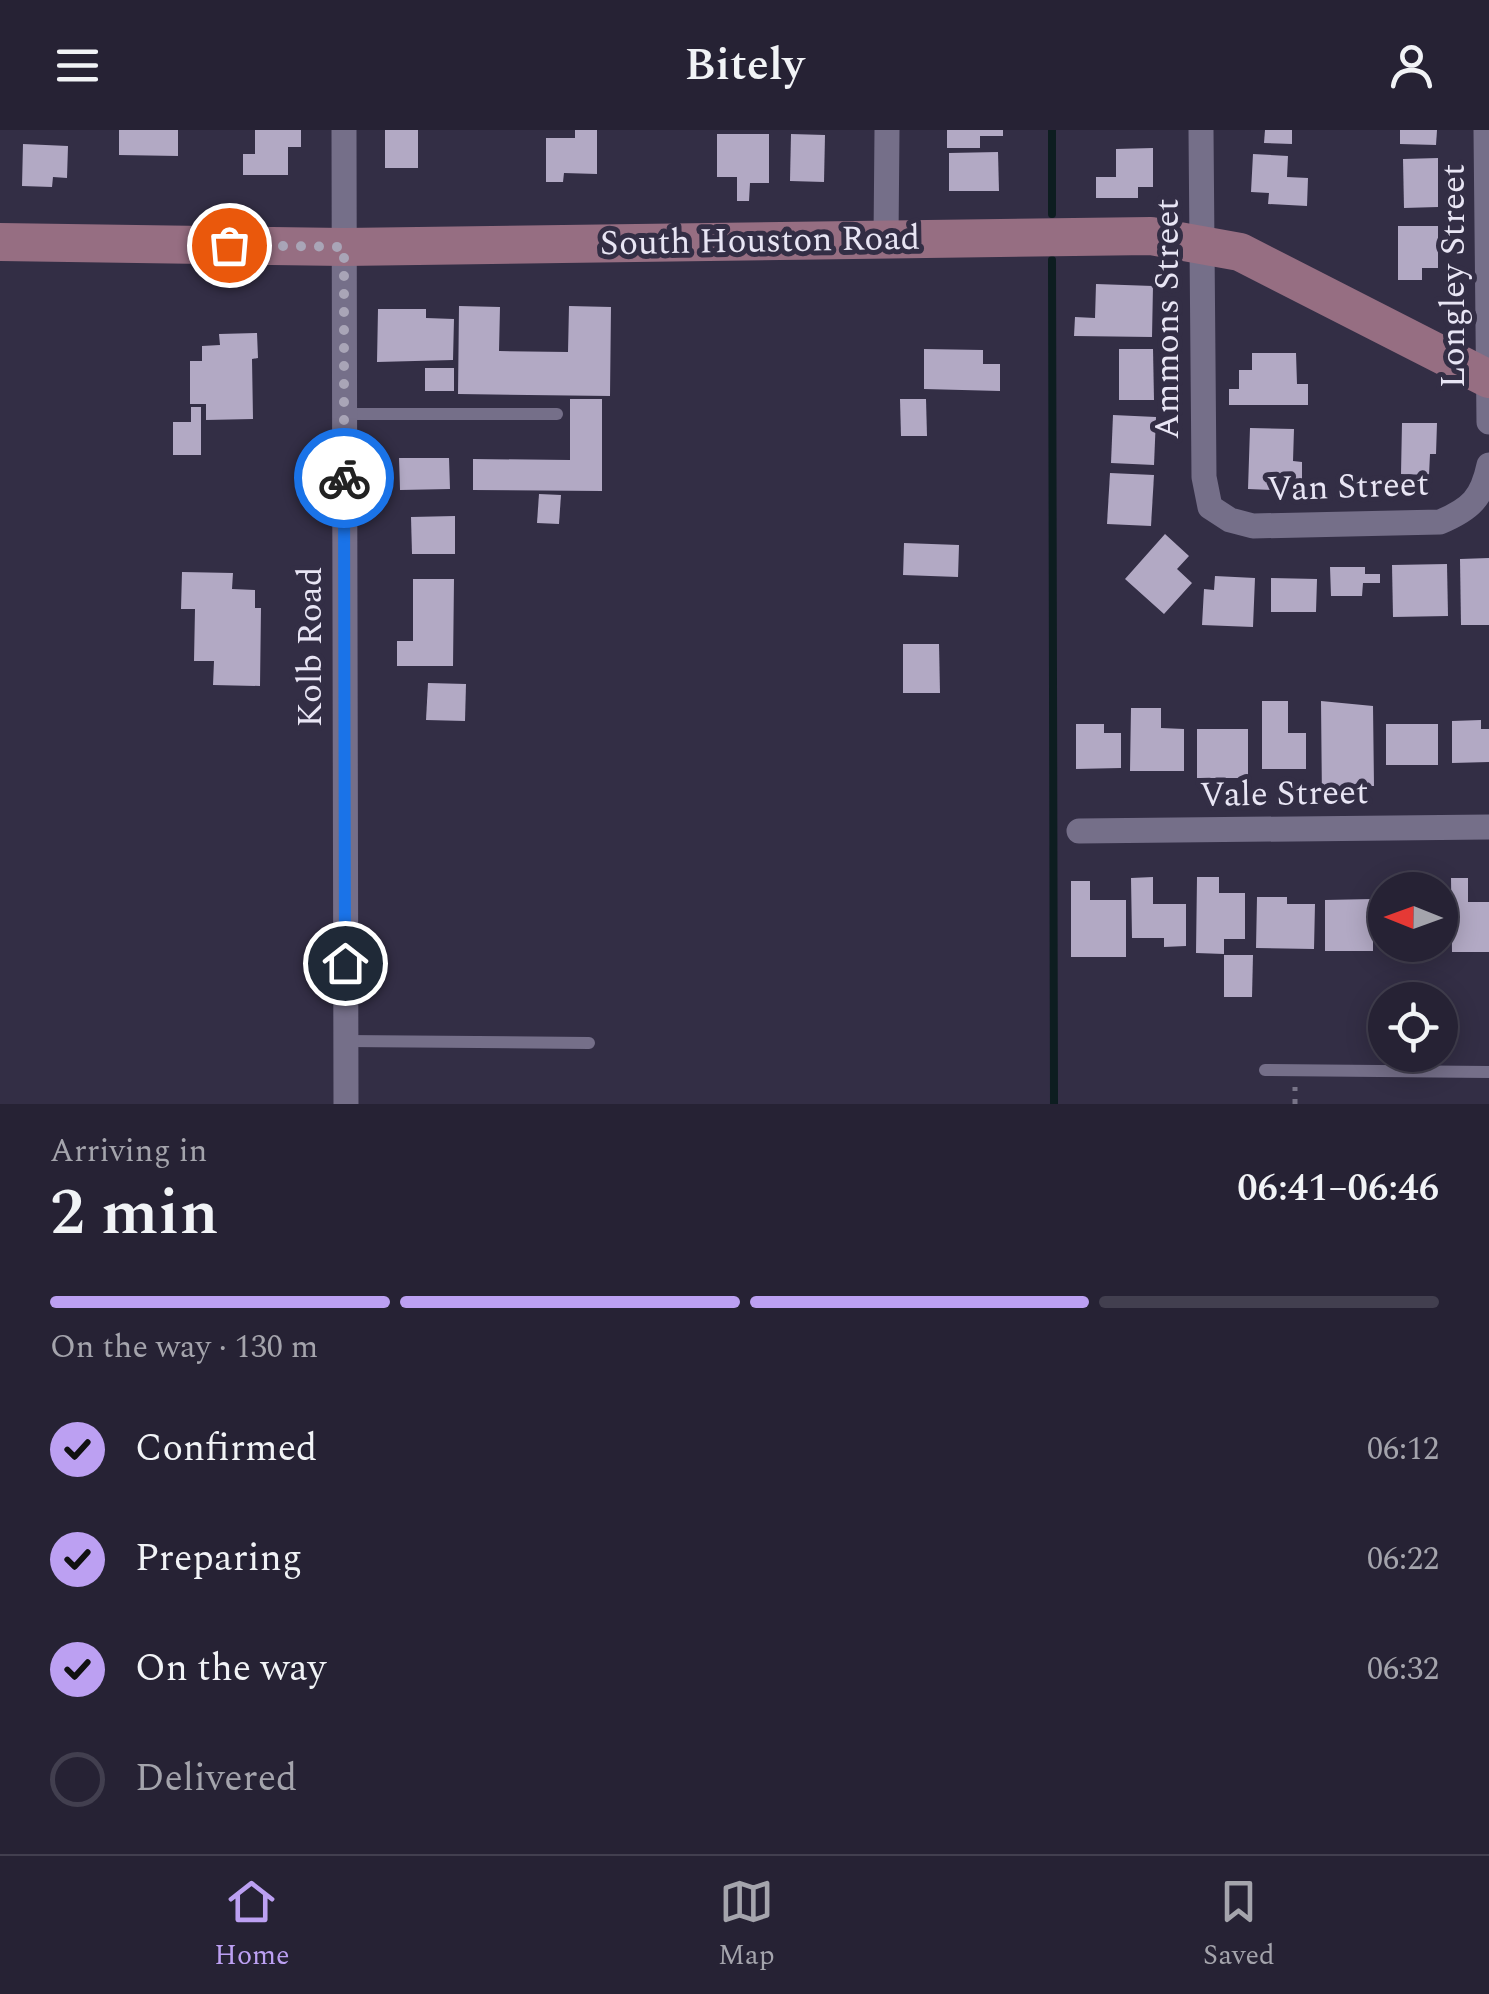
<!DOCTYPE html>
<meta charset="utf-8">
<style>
:root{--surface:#262234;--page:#322f40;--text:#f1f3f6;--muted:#a4a4ac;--line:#423f4f;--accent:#bca0f2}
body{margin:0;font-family:Spectral,serif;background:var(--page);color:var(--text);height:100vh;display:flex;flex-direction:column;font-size:38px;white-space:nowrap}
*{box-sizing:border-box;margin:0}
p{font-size:32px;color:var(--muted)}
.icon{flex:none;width:55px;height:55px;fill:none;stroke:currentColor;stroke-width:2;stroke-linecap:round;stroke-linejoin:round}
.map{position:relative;height:974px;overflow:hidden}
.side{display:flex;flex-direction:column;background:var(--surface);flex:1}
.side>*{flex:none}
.needle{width:65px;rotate:271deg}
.buttons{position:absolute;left:1368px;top:742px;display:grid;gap:20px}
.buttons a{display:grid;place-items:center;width:90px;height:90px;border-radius:50%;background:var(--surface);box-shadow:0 5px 25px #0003,0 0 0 2px var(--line);font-size:50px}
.pin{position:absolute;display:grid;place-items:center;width:85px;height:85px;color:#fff;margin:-42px;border:5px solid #fff;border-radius:50%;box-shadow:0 2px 10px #0007}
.courier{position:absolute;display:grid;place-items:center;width:100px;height:100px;margin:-50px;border:8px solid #1a73e8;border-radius:50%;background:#fff;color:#222;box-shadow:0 2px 12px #0007}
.headline em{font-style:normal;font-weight:600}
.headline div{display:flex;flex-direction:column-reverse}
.headline{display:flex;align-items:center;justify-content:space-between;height:170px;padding:0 50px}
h1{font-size:65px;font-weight:600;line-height:75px}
.bar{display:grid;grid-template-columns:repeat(4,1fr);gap:15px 10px;align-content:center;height:120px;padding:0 50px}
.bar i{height:12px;border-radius:8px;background:var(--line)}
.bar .active{background:var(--accent)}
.bar p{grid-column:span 4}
ol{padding:0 50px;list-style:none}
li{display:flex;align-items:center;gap:30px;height:110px}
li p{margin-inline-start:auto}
li .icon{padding:10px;border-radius:50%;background:var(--accent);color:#111;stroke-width:4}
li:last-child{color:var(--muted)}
li i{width:55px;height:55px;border:5px solid var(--line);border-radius:50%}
header{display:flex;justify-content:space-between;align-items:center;height:130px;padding:0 50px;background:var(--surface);font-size:45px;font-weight:600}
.dock{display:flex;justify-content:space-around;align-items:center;height:140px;border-top:2px solid var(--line);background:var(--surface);font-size:28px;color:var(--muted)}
.dock a{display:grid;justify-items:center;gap:5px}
.dock .active{color:var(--accent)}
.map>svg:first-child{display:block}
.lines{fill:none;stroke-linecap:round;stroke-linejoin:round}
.stream{stroke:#0d1d20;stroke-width:8}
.building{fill:#b2a9c4}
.path{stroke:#787488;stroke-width:5;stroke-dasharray:5 8;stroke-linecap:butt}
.lane{stroke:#756f89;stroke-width:12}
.street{stroke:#756f89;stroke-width:25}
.secondary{stroke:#966e82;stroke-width:38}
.done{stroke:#a9a5b7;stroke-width:10;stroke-dasharray:0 18}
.route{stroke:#1a73e8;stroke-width:12}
.labels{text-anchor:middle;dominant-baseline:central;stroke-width:10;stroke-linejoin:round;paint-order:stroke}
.street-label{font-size:35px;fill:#e8e5f4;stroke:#332e45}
</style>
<header><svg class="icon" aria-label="menu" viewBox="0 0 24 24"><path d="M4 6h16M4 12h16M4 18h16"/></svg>Bitely<svg class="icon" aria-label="person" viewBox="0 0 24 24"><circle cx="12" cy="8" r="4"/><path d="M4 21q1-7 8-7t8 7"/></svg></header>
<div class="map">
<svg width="1489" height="974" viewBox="0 0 1489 974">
<rect width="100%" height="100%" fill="#332e45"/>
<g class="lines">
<g class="stream">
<polyline points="1052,0 1052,84"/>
<polyline points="1052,130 1054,974"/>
</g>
</g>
<g class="building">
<polygon points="119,0 178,0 178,26 119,25"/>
<polygon points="255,0 301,0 301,17 288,17 288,45 243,45 243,24 255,24"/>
<rect x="385" y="0" width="33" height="38"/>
<polygon points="575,0 597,0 597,44 564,43 563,52 546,52 546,8 575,8"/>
<polygon points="947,0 1003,0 1003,6 980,6 980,18 947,18"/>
<polygon points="1265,0 1292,0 1292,14 1264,13"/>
<polygon points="1400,0 1437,0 1436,15 1400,14"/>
<polygon points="717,4 769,4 769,53 750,53 749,71 737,71 737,47 717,47"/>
<polygon points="791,4 825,5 824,52 790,51"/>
<polygon points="23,14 68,16 67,48 53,47 52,57 22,56"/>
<polygon points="1153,18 1153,57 1138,57 1138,68 1096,68 1096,47 1116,47 1116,19"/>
<polygon points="998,22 999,61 949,61 949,23"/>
<polygon points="1253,24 1288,26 1287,47 1308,48 1307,76 1268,74 1269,63 1251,62"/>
<polygon points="1438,28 1438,77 1404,78 1403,29"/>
<polygon points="1398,96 1438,96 1438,138 1422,138 1422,150 1398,150"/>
<polygon points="1096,154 1153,156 1152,207 1074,206 1075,187 1095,188"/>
<polygon points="459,176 500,177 499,221 568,222 569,176 611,177 610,266 458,264"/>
<polygon points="378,179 426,179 426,188 454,189 453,230 377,232"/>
<polygon points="257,203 258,228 252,229 253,289 206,290 206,274 190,274 190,231 202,231 202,216 220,215 219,204"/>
<polygon points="924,219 983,220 983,234 1000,234 1000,261 924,259"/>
<polygon points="1119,219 1153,219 1154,270 1119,270"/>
<polygon points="1252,223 1296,223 1297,254 1308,254 1308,275 1229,275 1229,259 1239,259 1239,240 1252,240"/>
<rect x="425" y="238" width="29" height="23"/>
<polygon points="570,269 602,269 602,361 473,360 473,329 570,330"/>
<polygon points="900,269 926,269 927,306 901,306"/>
<polygon points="191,277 201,277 201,325 173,325 173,292 191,292"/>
<polygon points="1113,285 1156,287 1154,335 1111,333"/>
<polygon points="1402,293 1437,293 1436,324 1430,324 1429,345 1401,344"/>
<polygon points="1250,298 1294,299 1293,331 1302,332 1302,349 1273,348 1272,360 1248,359"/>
<polygon points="399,328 449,328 450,359 400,360"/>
<polygon points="1110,343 1154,345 1151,396 1107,394"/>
<polygon points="539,364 561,365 559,394 537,393"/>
<polygon points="455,386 455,424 412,424 411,387"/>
<polygon points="1165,404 1189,426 1177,439 1192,453 1164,484 1125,449"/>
<polygon points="904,413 959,415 958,447 903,445"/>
<polygon points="1489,428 1489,495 1461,495 1460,429"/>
<polygon points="1447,434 1448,486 1393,487 1392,435"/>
<polygon points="1330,437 1365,437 1365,444 1380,444 1380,453 1363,453 1362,466 1331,466"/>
<polygon points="182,442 233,443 232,459 255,460 255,478 261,478 260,556 213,555 214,531 194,531 195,479 181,479"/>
<polygon points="1215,446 1255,448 1253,497 1202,495 1204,459 1214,460"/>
<polygon points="1271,448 1317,449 1316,482 1271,482"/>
<polygon points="413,449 454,449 453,536 397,536 397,511 413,511"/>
<polygon points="903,514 939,514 940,563 903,563"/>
<polygon points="428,553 466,554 465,591 426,590"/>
<polygon points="1262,571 1288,571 1288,603 1306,603 1306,639 1262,639"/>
<polygon points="1321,571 1373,576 1374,656 1349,656 1349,671 1322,672"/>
<polygon points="1131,578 1161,578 1161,598 1184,599 1184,641 1130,641"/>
<polygon points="1481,590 1481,599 1489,599 1489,632 1452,633 1452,591"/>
<polygon points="1076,594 1104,594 1104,603 1121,603 1121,638 1076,639"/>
<rect x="1386" y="594" width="52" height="41"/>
<rect x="1197" y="599" width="51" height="49"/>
<polygon points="1153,747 1153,774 1186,774 1186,816 1164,817 1164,808 1132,808 1131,748"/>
<polygon points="1197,747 1219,747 1219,763 1245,763 1245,809 1224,809 1224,824 1196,823"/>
<polygon points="1451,748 1468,748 1468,772 1489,772 1489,822 1452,822"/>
<polygon points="1071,751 1090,751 1090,770 1126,770 1126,827 1071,827"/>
<polygon points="1257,767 1287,767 1287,774 1315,774 1314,819 1256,818"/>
<polygon points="1373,769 1373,821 1325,821 1325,770"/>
<polygon points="1224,825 1253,825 1252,867 1224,867"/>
</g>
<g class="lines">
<polyline class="path" points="1295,974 1295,957"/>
<g class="lane">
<polyline points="344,284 557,284"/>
<polyline points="345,911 589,913"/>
<polyline points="1265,940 1489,942"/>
</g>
<g class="street">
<polyline points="344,0 346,974"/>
<path d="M1201,0L1204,347L1210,377L1230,390L1253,396L1440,392C1471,379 1482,368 1489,335"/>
<polyline points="1486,0 1489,292"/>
<polyline points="886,109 887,0"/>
<polyline points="1079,701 1489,697"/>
</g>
<polyline class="secondary" points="0,112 344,117 1151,106 1240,122 1489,249"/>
</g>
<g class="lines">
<polyline class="done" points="229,115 344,117 344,348"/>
<polyline class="route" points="344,348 345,833"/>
</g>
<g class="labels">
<g class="street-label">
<text transform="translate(760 111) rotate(-1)">South Houston Road</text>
<text transform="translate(1453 146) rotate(-90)">Longley Street</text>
<text transform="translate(1167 189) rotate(-90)">Ammons Street</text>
<text transform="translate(1348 357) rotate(-2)">Van Street</text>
<text transform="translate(310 517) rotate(-90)">Kolb Road</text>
<text transform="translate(1284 664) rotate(-1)">Vale Street</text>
</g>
</g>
</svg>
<div class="buttons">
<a><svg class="needle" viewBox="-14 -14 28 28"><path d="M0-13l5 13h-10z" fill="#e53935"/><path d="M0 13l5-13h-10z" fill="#a4a4ac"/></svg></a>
<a><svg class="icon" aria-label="locate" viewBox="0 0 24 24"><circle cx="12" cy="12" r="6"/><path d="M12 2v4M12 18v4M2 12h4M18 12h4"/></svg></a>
</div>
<div class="pin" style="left:229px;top:115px;background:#ea580c"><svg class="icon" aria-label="bag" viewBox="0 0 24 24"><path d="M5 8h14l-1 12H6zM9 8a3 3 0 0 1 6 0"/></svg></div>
<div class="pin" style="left:345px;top:833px;background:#1f2937"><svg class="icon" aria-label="home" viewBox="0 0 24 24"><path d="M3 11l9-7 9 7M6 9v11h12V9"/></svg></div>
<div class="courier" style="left:344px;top:348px"><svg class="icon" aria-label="bike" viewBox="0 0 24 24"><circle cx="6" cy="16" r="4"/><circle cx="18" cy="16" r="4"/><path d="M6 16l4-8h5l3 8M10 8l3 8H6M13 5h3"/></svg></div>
</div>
<section class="side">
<div class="headline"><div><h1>2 min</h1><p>Arriving in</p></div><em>06:41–06:46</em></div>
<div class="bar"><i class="active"></i><i class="active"></i><i class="active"></i><i></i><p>On the way · 130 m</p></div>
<ol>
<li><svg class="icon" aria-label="check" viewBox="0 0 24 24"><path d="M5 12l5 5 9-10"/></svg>Confirmed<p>06:12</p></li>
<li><svg class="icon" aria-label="check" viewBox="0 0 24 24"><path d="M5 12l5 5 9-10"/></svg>Preparing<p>06:22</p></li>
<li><svg class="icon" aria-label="check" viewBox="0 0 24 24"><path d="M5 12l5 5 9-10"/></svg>On the way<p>06:32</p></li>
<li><i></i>Delivered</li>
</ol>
</section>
<nav class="dock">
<a class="active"><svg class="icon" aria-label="home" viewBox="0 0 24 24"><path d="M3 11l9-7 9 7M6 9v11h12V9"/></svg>Home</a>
<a><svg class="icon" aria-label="map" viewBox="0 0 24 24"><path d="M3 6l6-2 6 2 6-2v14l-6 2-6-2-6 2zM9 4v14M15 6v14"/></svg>Map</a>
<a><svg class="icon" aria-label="saved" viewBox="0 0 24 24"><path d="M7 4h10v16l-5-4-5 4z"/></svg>Saved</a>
</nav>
